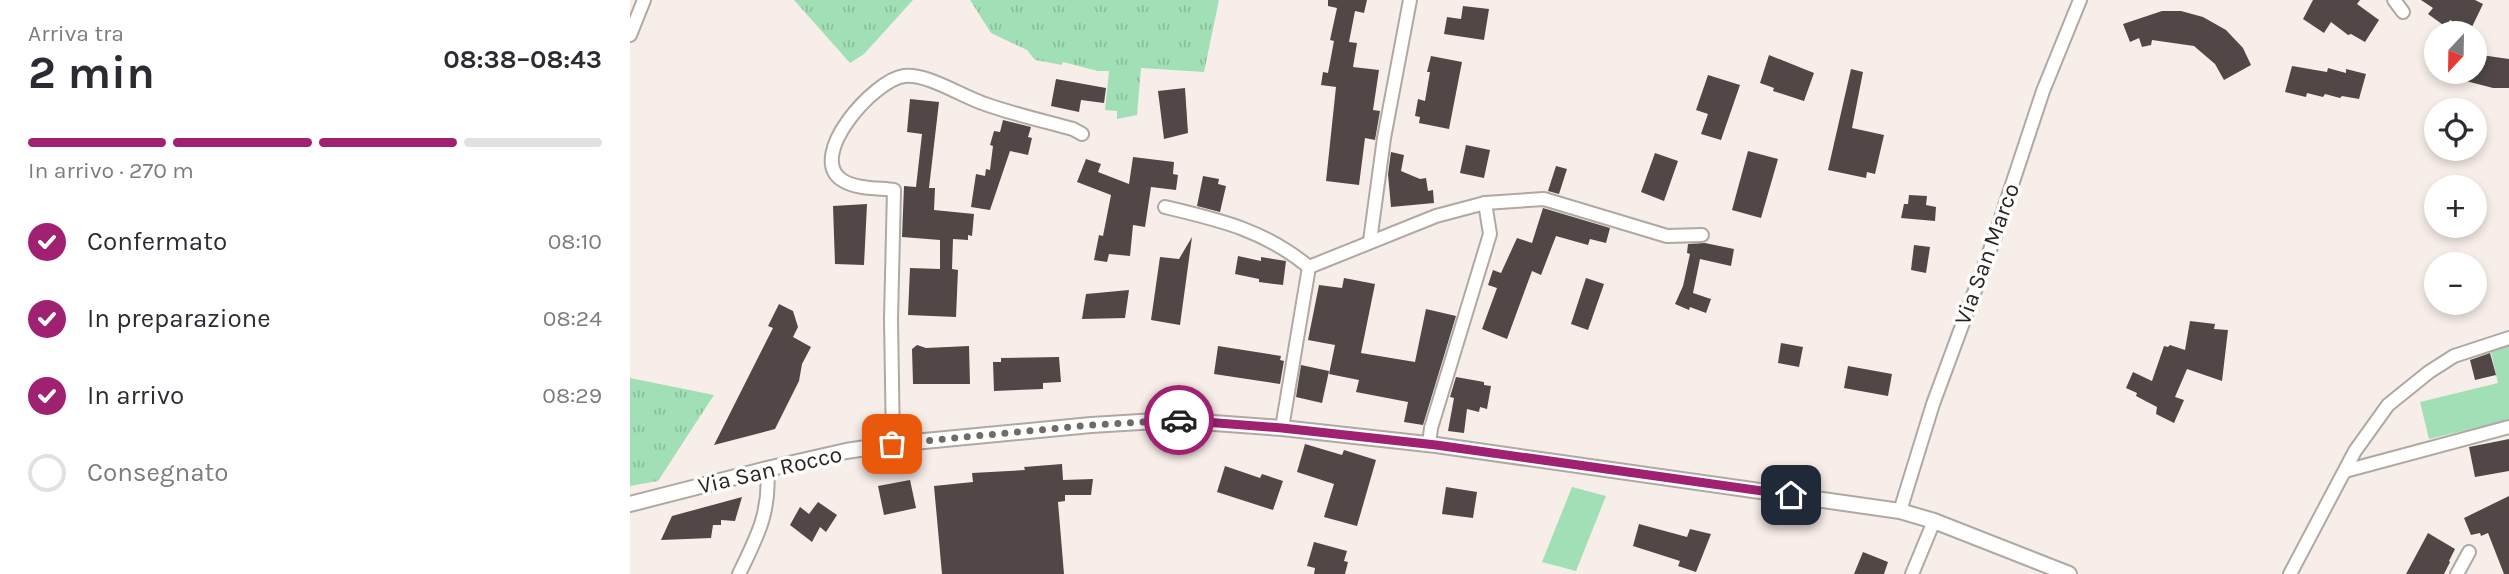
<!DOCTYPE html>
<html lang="it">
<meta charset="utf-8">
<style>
:root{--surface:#fff;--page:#f2f2f3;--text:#2b2b33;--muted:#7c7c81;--line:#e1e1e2;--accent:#a02072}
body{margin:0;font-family:Karla,sans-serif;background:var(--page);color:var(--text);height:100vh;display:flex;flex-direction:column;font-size:26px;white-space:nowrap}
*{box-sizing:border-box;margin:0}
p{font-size:23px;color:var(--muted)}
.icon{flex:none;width:38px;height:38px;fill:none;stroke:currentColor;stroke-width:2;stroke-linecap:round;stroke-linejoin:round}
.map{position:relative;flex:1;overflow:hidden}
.drawer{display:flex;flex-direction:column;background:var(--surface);width:630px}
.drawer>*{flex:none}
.needle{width:46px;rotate:202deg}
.fabs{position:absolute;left:1794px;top:21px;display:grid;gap:14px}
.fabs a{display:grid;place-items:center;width:63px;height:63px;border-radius:50%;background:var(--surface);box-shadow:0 4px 10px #0003;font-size:35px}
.pin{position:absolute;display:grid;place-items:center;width:60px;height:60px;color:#fff;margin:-30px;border-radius:14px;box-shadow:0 4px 10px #0006}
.courier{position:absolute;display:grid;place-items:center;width:70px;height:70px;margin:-35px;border:5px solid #a02072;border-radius:50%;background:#fff;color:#222;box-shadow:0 2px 9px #0007}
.headline em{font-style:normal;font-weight:700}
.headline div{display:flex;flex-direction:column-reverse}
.headline{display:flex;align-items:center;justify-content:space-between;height:119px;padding:0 28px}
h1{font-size:46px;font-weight:700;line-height:52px}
.bar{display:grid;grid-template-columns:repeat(4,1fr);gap:10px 7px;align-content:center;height:84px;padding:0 28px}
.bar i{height:9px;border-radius:5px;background:var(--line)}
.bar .active{background:var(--accent)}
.bar p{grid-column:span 4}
ol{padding:0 28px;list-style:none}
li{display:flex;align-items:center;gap:21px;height:77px}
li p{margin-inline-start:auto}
li .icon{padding:7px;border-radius:50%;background:var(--accent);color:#fff;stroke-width:4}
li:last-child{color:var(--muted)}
li i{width:38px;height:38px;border:4px solid var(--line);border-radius:50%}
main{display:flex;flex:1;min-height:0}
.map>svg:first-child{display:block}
.grass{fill:url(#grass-tufts)}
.pitch{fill:#a1dfb6}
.building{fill:#504746}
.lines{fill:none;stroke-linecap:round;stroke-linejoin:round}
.minor-casing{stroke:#b0a8a2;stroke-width:16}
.tertiary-casing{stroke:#b0a8a2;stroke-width:18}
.minor{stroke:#fff;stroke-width:12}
.tertiary{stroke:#fff;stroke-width:14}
.done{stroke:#716b68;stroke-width:7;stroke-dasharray:0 12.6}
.route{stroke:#a02072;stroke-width:9}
.labels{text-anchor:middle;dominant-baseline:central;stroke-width:7;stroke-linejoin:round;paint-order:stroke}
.street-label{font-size:23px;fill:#282523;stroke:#fffdfc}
</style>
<main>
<section class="drawer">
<div class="headline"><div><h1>2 min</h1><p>Arriva tra</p></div><em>08:38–08:43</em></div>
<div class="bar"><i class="active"></i><i class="active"></i><i class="active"></i><i></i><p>In arrivo · 270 m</p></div>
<ol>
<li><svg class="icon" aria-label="check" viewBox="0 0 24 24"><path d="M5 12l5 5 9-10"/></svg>Confermato<p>08:10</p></li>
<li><svg class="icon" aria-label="check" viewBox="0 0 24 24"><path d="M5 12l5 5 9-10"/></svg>In preparazione<p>08:24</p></li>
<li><svg class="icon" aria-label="check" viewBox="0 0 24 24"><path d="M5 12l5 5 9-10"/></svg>In arrivo<p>08:29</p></li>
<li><i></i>Consegnato</li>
</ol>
</section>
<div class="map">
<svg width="1879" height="574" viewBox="0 0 1879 574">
<defs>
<pattern id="grass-tufts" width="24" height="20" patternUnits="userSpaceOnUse" patternTransform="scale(1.75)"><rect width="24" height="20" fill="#a1dfb6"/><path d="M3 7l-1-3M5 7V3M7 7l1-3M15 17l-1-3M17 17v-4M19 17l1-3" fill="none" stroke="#8bbf9c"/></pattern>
</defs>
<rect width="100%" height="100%" fill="#f8eee9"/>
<g class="grass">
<polygon points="164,0 283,0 234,54 220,63"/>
<polygon points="340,0 589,0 574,72 511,68 507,115 487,119 487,111 475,110 479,71 468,71 433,62 432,65 405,60 397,50 361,33"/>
<polygon points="0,378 84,395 28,481 0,486"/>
</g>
<g class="pitch">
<polygon points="1879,343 1879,420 1799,439 1790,402 1868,383 1860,348"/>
<polygon points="942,487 976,496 946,571 912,562"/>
</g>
<g class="building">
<polygon points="698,0 737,0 734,13 725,11 719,42 727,43 723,67 749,70 743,110 750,111 745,140 735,138 729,185 696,181 706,87 691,85 693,72 698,73 704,41 700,40 707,8 698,6"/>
<polygon points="1683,0 1730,0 1727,4 1749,20 1735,42 1721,34 1718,35 1701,22 1694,33 1673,19"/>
<polygon points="1791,0 1845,0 1853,4 1840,31 1820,20 1816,27 1798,14 1803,8"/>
<polygon points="833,6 859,9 854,40 814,34 817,17 831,19"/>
<polygon points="1532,11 1551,11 1573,17 1596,30 1613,48 1621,65 1594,80 1585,64 1564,46 1522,40 1521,45 1512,47 1509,38 1500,42 1493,24"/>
<polygon points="1844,54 1879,59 1879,88 1863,88 1817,76 1818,72 1844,72"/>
<polygon points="1139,55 1184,73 1174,101 1143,91 1144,88 1130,83"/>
<polygon points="801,56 832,62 819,129 789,123 790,117 785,116 788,99 795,101 800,72 797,72"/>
<polygon points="1662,66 1697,72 1698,68 1716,73 1716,69 1736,74 1729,99 1712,96 1710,98 1695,94 1693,97 1677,93 1676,97 1655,92"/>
<polygon points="1221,69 1233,72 1222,128 1254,135 1245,174 1237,172 1236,178 1198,170"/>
<polygon points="1078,75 1110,85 1091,140 1071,134 1078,114 1066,110"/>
<polygon points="426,79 476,88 474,103 451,100 449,112 421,106"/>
<polygon points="555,88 558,133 534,139 528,91"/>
<polygon points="280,99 309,102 299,188 305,188 304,210 344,214 342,236 338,235 338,240 323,239 322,269 328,270 326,317 278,315 280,268 310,269 310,240 272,237 274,186 286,187 292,134 277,132"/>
<polygon points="373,120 401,127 398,137 402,138 398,155 380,151 360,210 341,207 346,174 355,176 356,169 360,170 363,146 360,145 364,131 370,132"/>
<polygon points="836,145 860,150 854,178 830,173"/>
<polygon points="1118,151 1148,159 1131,218 1102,210"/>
<polygon points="761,152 774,155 771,171 790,179 796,178 798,191 803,190 804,203 761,207 758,174"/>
<polygon points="1025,153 1048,161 1034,201 1011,192"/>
<polygon points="503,157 544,162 543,174 548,175 546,190 521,187 515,227 503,225 500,256 479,254 477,262 464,260 469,235 473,236 481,195 447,182 456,159 471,164 468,172 499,184"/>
<polygon points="926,166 937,169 929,194 918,191"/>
<polygon points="573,176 589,179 588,184 596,186 590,212 567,206"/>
<polygon points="1279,195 1297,196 1296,205 1306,207 1305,221 1271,218 1274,204 1278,204"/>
<polygon points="237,204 234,265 205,264 203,206"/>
<polygon points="913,208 980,228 976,243 960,239 958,245 926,236 911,275 902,271 877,339 852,329 867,288 858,285 863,270 871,273 887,238 902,243"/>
<polygon points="562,237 550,325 521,320 530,257 549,259"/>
<polygon points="1075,243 1104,249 1101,266 1070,259 1063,293 1081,299 1076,313 1060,307 1059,310 1045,304 1053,286 1060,254 1057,253 1058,244"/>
<polygon points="1284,245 1300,247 1296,273 1281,270"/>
<polygon points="608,256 631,261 631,257 656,261 653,285 629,282 629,279 605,274"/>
<polygon points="714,278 745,284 731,353 785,362 796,309 826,316 793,425 774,422 778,402 726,392 729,380 699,374 705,345 678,340 689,285 712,288"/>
<polygon points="956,278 974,284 958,330 941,324"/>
<polygon points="499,290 495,318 452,319 456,294"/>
<polygon points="149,304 163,311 168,327 163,337 181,347 172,364 169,381 145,429 84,445 143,328 138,326"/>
<polygon points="1560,321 1585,324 1584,329 1598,330 1592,381 1557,369 1545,397 1554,400 1544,423 1526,414 1527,407 1506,396 1507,393 1496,388 1503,372 1522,381 1534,346 1538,347 1540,345 1555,350"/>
<polygon points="1151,343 1173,347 1169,367 1148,363"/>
<polygon points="287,345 296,348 339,346 340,384 283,384 282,349"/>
<polygon points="588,346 651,356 650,360 654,361 650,384 584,374"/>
<polygon points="1860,353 1866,375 1845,380 1840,360"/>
<polygon points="429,357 431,382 413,383 413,389 364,391 363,362 371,362 371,358"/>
<polygon points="671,365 699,371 692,403 666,397"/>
<polygon points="1218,366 1262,374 1258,396 1214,388"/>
<polygon points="826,377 854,382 854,385 861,386 857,409 850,407 849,412 837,409 834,433 818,431 824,398 820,397"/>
<polygon points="1879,439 1879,471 1845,477 1839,447"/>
<polygon points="675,444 712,455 714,450 746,460 727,526 694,517 704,484 667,472"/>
<polygon points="432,464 433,480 463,479 461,495 435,495 435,501 428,502 434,574 312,574 304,486 343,482 342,473 395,470 394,467"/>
<polygon points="595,466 630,478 632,474 653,481 643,510 587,492"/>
<polygon points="280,480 286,508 254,515 248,486"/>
<polygon points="816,487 847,492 843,518 812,514"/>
<polygon points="1879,496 1879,574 1874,574 1858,533 1851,536 1850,533 1841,535 1834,518"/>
<polygon points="112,497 105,521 91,520 91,525 83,525 81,538 31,540 42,516"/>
<polygon points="188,502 207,515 196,532 190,527 182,542 160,525 170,507 179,514"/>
<polygon points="1009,524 1057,537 1060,529 1081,534 1066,572 1048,566 1050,561 1003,546"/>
<polygon points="1798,533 1825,549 1819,561 1820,562 1814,574 1776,574"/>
<polygon points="684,542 717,551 714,561 718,562 715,574 684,574 685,568 677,566"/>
<polygon points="1233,552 1258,562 1254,574 1224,574"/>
</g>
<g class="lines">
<defs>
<g id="minor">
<polyline points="1764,0 1773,12"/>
<polyline points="0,35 14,0"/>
<path d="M535,207C590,220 634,230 679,267"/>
<polyline points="740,241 754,138 780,0"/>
<polyline points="652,428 679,267 806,216 855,203 914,199 1037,236 1072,235"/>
<path d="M263,444L261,319L264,190C249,188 225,189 212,180C176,156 244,80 274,76C297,73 333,97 355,104C383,114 414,121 443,129L452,134"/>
<polyline points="799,444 801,428 860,234 855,203"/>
<polyline points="1715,471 1879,427"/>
<polyline points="1270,511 1303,404 1364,239 1413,91 1450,0"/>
<path d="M109,574C127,537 141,511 137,469"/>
<polyline points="1282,574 1304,521"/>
<polyline points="1660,574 1725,451 1758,405 1799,372 1824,356 1879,338"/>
<polyline points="1827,574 1839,552"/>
</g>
<polyline id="tertiary" points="0,504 137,469 216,451 263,444 461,425 543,420 652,428 806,445 1270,511 1304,521 1439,574"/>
</defs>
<use href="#minor" class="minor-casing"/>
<use href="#tertiary" class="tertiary-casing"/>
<use href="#minor" class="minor"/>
<use href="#tertiary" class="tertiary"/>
</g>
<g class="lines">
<polyline class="done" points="262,444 461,425 549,420"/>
<polyline class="route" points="549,420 652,428 806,445 1161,495"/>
</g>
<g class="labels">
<g class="street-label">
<text transform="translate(1357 254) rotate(-70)">Via San Marco</text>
<text transform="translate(140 470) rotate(-13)">Via San Rocco</text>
</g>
</g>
</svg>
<div class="fabs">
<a><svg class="needle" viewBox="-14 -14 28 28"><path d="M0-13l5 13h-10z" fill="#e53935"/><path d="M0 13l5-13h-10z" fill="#7c7c81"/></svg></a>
<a><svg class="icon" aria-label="locate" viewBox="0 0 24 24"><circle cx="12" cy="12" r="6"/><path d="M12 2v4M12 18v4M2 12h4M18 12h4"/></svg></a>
<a>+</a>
<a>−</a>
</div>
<div class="pin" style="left:262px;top:444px;background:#ea580c"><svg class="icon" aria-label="bag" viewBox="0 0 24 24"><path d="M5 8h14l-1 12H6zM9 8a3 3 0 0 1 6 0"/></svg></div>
<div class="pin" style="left:1161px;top:495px;background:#1f2937"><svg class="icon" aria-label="home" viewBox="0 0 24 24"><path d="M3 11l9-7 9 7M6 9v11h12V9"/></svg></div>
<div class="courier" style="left:549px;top:420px"><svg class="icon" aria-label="car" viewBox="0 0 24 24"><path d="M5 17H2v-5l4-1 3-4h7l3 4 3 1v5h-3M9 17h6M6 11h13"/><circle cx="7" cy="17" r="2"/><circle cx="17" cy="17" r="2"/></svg></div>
</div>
</main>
